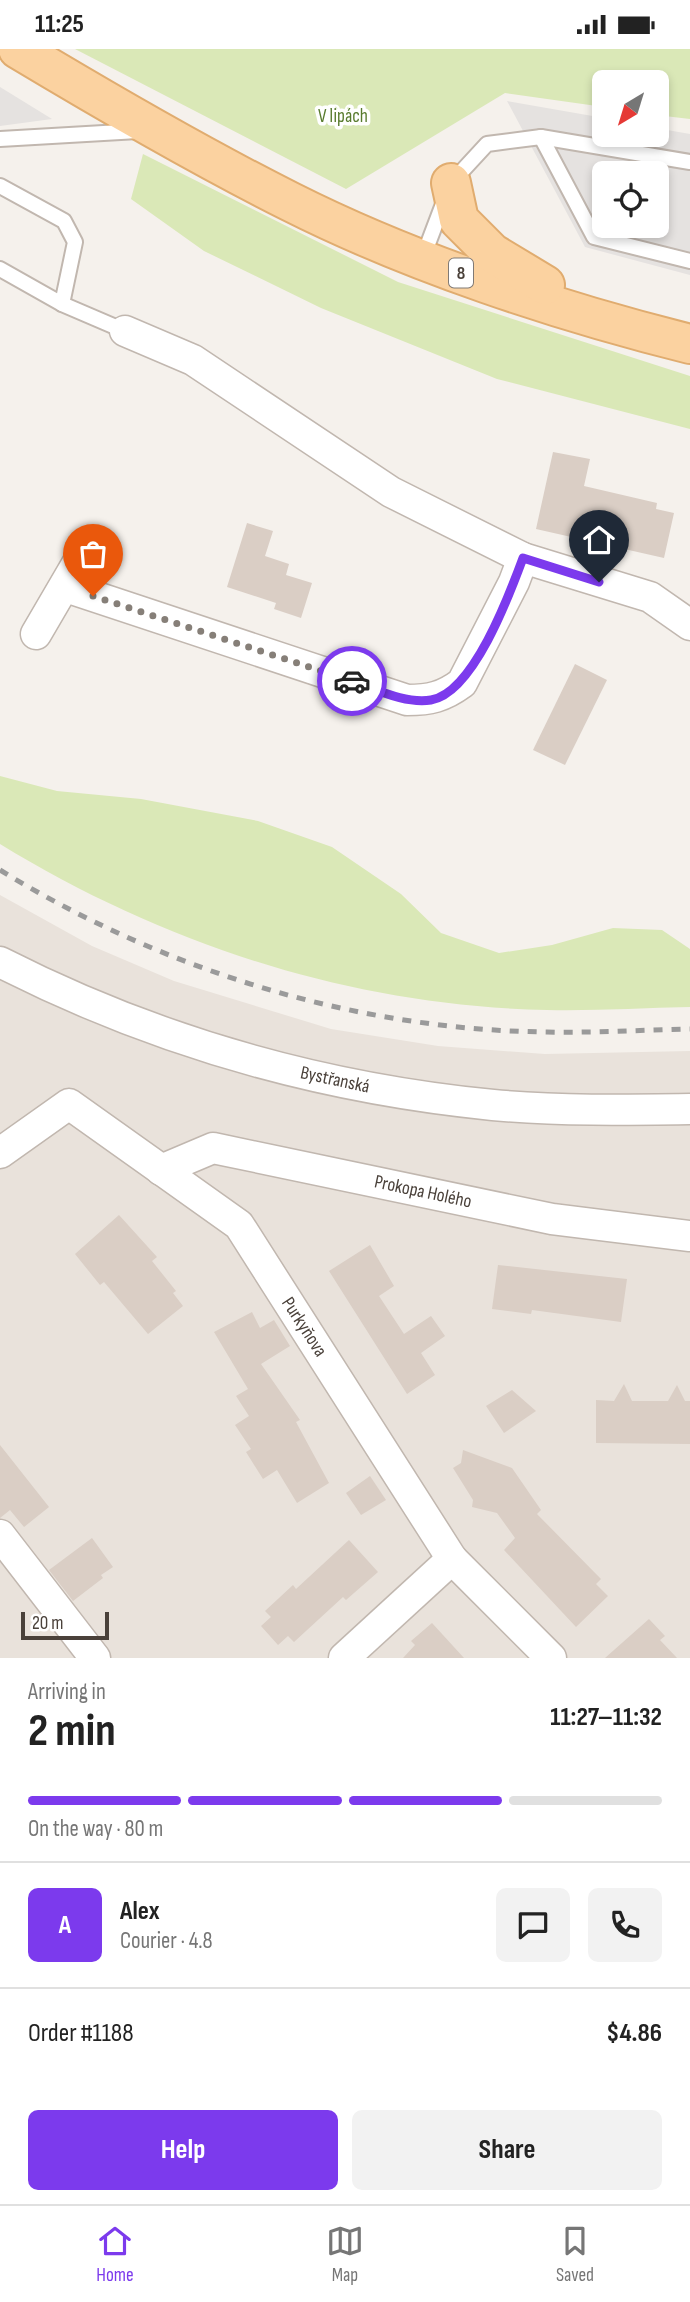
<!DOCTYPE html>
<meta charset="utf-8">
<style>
:root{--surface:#fff;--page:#f2f2f2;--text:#222;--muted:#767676;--line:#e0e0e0;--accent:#7c3aed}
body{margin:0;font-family:"Sofia Sans Condensed",sans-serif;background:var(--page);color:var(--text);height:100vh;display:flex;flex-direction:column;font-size:26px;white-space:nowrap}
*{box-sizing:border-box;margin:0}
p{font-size:23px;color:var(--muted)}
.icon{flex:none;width:38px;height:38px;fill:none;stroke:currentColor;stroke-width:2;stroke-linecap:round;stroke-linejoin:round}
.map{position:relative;height:1609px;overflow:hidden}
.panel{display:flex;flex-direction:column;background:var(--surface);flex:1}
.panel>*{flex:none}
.needle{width:46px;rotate:218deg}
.buttons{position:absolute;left:592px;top:21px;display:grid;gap:14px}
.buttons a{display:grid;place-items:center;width:77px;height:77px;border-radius:10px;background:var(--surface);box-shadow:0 4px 10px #0003;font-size:35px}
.scale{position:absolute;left:21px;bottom:18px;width:88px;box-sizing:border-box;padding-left:7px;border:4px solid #4a413a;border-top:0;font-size:19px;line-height:24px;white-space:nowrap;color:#4a413a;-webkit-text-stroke:5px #fff;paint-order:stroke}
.pin{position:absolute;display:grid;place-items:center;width:60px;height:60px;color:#fff;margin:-72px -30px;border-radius:50% 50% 50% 0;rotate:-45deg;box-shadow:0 0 7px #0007}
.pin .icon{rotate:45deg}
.courier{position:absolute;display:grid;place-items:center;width:70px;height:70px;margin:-35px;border:5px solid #7c3aed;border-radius:50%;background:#fff;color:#222;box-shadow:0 2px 9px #0007}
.headline em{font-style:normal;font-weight:700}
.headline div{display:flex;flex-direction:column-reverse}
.headline{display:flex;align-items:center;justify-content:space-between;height:119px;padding:0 28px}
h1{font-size:46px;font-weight:700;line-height:52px}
.bar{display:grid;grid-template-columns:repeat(4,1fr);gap:10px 7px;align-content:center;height:84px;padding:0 28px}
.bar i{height:9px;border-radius:5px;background:var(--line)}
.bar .current{background:var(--accent)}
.bar p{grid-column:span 4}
.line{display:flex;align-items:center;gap:18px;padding:0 28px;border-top:2px solid var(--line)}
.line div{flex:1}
.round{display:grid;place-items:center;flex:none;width:74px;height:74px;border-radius:10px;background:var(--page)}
.action{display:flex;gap:14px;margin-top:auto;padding:14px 28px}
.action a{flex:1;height:80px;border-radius:10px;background:var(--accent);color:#fff;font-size:28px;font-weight:700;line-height:80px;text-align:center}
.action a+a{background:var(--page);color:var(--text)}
.status{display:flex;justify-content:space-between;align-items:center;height:49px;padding:0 35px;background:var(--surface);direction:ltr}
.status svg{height:19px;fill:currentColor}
.tabs{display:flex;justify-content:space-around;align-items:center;height:98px;border-top:2px solid var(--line);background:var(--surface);font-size:19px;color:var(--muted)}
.tabs a{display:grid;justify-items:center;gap:4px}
.tabs .current{color:var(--accent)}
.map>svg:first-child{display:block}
.residential{fill:#e9e2db}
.green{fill:#dae8b7}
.parking{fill:#e5e2e0;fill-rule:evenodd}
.building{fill:#dacec5}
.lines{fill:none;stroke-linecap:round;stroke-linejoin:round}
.lane-casing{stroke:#c1b7af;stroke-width:18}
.street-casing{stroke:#c1b7af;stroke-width:33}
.primary-casing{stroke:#e0ac6f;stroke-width:42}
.lane{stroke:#fff;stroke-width:14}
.street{stroke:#fff;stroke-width:30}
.primary{stroke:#fbd2a0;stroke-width:38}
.rail{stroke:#9a9a9a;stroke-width:5;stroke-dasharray:9 9;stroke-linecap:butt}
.done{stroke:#867f78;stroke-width:7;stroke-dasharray:0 12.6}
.route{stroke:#7c3aed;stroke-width:9}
.labels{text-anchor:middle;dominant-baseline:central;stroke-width:7;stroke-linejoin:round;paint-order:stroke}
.shield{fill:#fff;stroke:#807a75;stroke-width:2}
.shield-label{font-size:18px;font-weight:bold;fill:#4a413a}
.park-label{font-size:19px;fill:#587b2e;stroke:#fff}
.street-label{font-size:19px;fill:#4a413a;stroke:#fff}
</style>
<div class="status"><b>11:25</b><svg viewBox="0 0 49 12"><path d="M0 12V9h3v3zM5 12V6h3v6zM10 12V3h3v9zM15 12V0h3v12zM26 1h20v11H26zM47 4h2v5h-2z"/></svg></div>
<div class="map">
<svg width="690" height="1609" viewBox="0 0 690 1609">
<rect width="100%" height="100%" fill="#f5f1ec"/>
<polygon class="residential" points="0,846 92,897 174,932 331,980 438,997 545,1005 690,1002 690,1609 0,1609"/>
<g class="green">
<polygon points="75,0 690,0 690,70 656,66 656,33 604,33 604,58 505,44 346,140"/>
<polygon points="143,105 398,233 690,327 690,380 497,330 321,259 204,202 131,150"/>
<path d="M0,727L57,742L141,750L258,772L332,798L401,845L441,884L499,904L552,896L613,879L662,881L690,900V958C642,959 594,962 547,961C352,957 165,896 0,795Z"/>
</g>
<g class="parking">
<polygon points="0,38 52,70 0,77"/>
<path d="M507,52L604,69V86H656V79L690,85V226L585,198ZM604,124H656V177H604Z"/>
</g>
<g class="building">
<polygon points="553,403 590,410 584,437 657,454 656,460 674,464 664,509 536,480"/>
<polygon points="247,474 273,482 265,507 289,515 286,526 312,534 301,569 274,560 276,554 227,538"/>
<polygon points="575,615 607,631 565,716 533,701"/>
<polygon points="119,1166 157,1208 152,1212 176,1242 173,1244 183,1257 148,1285 104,1233 100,1236 75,1205"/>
<polygon points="370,1196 394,1237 379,1247 404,1285 431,1267 445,1287 421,1304 435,1326 407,1345 329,1222"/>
<polygon points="498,1216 627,1230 621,1273 532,1261 531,1265 492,1260"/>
<polygon points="252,1263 260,1279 274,1271 290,1297 261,1315 300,1371 296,1373 329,1434 297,1454 277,1421 263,1430 246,1403 251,1400 235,1376 249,1367 236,1347 248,1340 214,1283"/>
<polygon points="624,1335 632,1352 668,1352 677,1336 685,1352 690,1352 690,1395 596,1394 596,1351 614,1352"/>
<polygon points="512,1341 536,1362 504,1384 486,1357"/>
<polygon points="0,1396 49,1458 24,1478 10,1461 0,1469"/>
<polygon points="463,1401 512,1419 541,1461 537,1465 601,1530 596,1535 608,1547 576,1578 504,1501 515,1489 497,1464 472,1458 473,1451 453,1419 461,1414"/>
<polygon points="370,1427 386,1451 361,1466 346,1444"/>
<polygon points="92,1489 113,1518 101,1526 103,1529 73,1552 49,1521"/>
<polygon points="349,1491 378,1523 346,1551 343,1548 294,1593 288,1587 278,1596 261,1577 271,1568 265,1562 293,1536 296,1540"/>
<polygon points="649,1570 665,1587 660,1591 677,1609 605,1609"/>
<polygon points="432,1574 464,1609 403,1609 415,1596 411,1592"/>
</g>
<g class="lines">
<defs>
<g id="lane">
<polyline points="541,88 594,188 690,212"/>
<polyline points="0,90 138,82"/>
<polyline points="0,137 64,172 75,193 62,255"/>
<polyline points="423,208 451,134 487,95 541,88 690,113"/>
<polyline points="0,220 62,255 125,282"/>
</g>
<g id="street">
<polyline points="125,282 193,311 391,443 523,509 650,548 690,576"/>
<path d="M66,538L407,651C430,651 443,648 462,634L514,533L523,509"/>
<polyline points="36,585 88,496"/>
<path d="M0,913C155,992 320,1039 493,1056C558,1062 625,1061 690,1060"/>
<polyline points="0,1104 69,1055 239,1176 452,1510 551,1609"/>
<polyline points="161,1121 213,1099 552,1170 690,1187"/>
<polyline points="0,1486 95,1609"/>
<polyline points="344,1609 452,1510"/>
</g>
<g id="primary">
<path d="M18,0C108,54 197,106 291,153C412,214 558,262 690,295"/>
<polyline points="451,134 459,171 492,204 545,236"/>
</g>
</defs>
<use href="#lane" class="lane-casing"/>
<use href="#street" class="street-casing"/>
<use href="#primary" class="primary-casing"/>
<use href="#lane" class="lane"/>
<use href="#street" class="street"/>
<use href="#primary" class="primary"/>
<path class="rail" d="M0,821C163,921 355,981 547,983C595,984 642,981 690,980"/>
</g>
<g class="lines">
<polyline class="done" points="93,547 352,632"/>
<path class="route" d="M352,632C376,640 404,655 431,651C473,644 509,547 523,509L599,533"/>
</g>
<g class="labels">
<rect class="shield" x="449" y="209.5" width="24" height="29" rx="5"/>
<g class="shield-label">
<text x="461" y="224">8</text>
</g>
<g class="park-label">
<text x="343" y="67">V lipách</text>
</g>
<g class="street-label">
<text transform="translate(335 1031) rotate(12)">Bystřanská</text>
<text transform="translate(423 1143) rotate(12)">Prokopa Holého</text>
<text transform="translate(304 1278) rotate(57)">Purkyňova</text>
</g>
</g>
</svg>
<div class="buttons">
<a><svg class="needle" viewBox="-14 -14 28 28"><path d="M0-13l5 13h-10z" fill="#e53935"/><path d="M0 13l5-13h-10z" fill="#767676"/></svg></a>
<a><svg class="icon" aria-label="locate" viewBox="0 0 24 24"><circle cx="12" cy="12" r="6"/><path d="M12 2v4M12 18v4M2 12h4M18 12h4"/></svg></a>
</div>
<div class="scale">20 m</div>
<div class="pin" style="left:93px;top:547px;background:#ea580c"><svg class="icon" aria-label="bag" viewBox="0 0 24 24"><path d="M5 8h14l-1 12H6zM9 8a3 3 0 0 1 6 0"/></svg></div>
<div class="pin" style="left:599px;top:533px;background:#1f2937"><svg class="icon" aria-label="home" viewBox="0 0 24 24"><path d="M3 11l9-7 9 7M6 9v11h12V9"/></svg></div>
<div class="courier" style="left:352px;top:632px"><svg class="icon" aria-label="car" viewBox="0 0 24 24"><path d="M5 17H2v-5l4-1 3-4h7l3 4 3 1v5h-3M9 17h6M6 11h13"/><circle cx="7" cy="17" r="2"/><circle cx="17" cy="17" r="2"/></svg></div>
</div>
<section class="panel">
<div class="headline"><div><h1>2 min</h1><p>Arriving in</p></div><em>11:27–11:32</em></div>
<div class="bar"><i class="current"></i><i class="current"></i><i class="current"></i><i></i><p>On the way · 80 m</p></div>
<div class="line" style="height:126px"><b class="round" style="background:var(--accent);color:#fff">A</b><div><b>Alex</b><p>Courier · 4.8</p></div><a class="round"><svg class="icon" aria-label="chat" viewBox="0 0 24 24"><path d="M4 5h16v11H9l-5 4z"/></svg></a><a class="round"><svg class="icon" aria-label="phone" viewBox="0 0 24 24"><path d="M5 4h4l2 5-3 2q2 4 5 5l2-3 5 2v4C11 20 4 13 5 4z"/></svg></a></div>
<div class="line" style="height:91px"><div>Order #1188</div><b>$4.86</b></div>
<div class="action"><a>Help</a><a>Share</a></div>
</section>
<nav class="tabs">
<a class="current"><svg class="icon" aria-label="home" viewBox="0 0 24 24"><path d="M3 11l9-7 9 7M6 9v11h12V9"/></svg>Home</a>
<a><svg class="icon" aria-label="map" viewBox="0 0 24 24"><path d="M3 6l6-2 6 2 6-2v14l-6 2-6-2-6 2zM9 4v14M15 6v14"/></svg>Map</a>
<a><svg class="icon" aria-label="saved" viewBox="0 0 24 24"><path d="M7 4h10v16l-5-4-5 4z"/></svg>Saved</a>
</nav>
